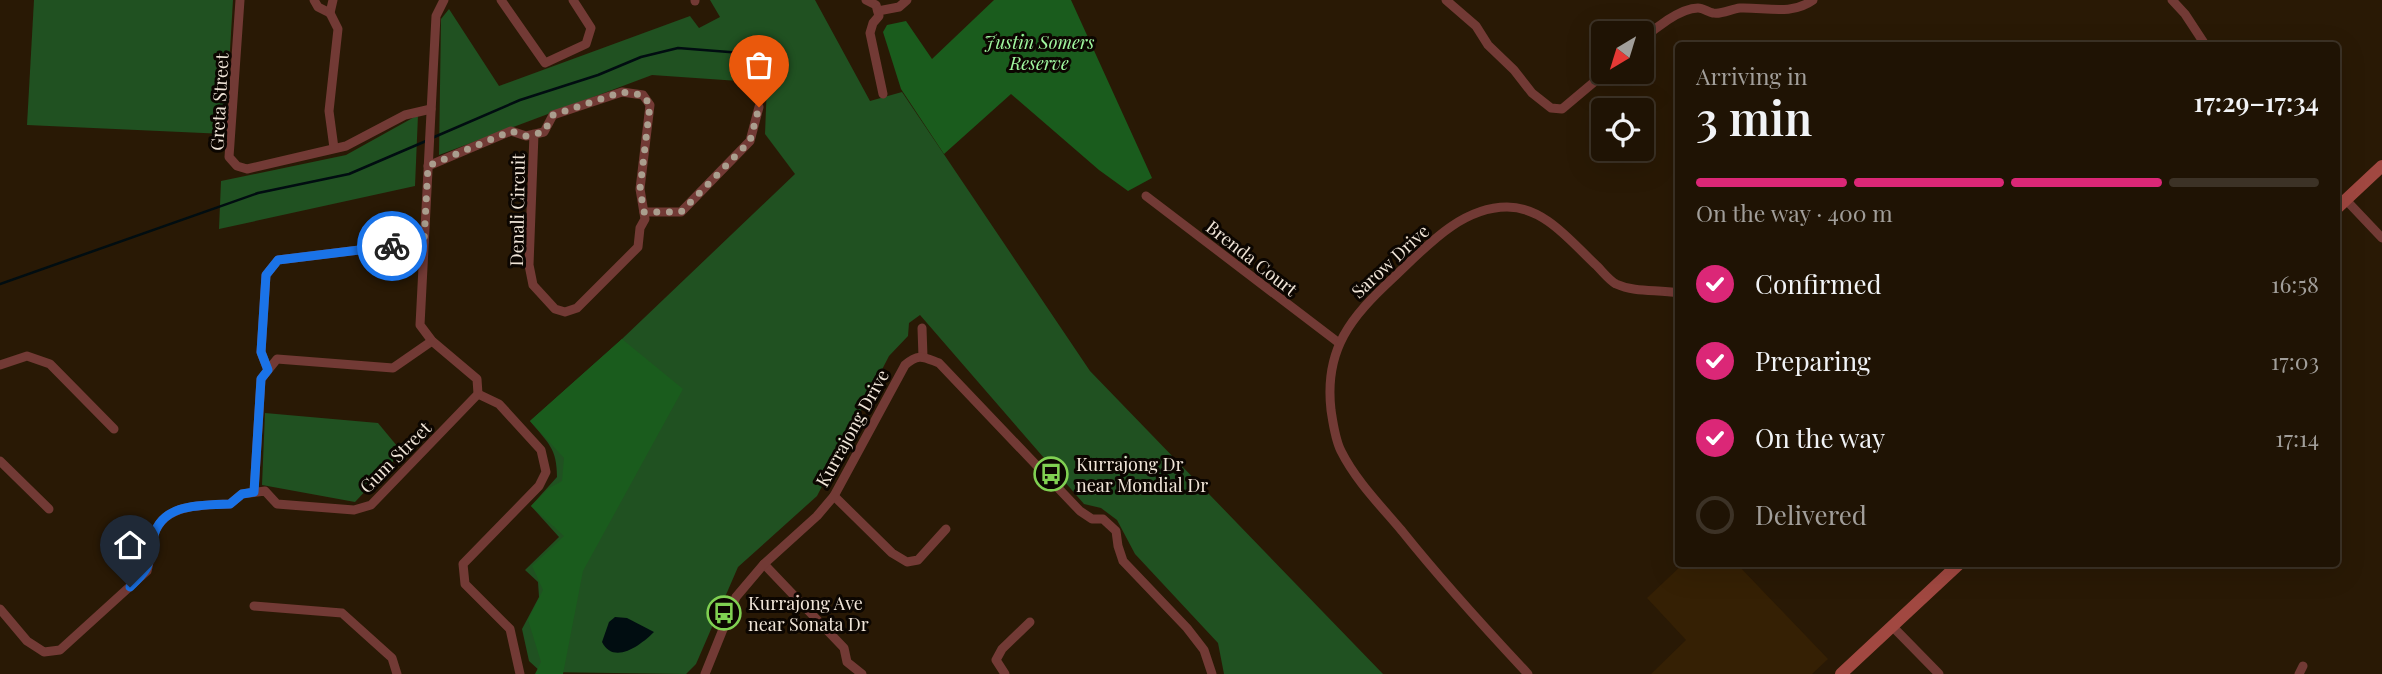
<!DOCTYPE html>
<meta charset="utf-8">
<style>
:root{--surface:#1f1304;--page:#271c0e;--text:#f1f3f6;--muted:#a19e9a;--line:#3c3226;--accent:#db2777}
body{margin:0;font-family:"Playfair Display",serif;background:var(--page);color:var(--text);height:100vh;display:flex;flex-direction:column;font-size:26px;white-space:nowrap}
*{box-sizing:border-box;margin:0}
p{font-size:23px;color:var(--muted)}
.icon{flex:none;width:38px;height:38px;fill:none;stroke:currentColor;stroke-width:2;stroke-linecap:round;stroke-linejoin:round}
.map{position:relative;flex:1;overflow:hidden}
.sheet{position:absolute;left:1675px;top:42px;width:665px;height:525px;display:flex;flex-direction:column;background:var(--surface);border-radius:7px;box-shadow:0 7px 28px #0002,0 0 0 2px var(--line)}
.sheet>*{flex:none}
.needle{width:46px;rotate:218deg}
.tools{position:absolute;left:1591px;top:21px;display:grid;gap:14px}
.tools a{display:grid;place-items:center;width:63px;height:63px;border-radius:7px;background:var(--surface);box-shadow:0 7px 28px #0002,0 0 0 2px var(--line);font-size:35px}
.pin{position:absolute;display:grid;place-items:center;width:60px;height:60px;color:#fff;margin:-72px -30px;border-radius:50% 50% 50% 0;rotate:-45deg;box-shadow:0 0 7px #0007}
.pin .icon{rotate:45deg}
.courier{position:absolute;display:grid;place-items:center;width:70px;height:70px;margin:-35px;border:5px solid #1a73e8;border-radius:50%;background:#fff;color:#222;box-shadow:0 2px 9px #0007}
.head em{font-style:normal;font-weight:600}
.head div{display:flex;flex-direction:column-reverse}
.head{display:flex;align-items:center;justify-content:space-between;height:119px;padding:0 21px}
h1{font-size:46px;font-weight:600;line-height:52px}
.bar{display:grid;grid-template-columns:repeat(4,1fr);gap:10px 7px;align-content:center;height:84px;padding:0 21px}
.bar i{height:9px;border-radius:5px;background:var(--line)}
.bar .current{background:var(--accent)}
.bar p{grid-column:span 4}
ol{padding:0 21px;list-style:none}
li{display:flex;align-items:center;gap:21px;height:77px}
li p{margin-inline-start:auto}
li .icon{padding:7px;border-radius:50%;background:var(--accent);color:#fff;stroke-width:4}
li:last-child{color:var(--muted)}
li i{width:38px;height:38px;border:4px solid var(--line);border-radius:50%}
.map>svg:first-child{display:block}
.built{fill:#352004}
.green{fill:#205121}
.forest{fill:#1a5c1d}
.water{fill:#010d11}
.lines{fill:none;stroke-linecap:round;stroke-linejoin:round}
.stream{stroke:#010d11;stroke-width:2.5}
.street{stroke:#723a35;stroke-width:9}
.secondary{stroke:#a14841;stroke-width:12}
.done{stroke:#aa9e8e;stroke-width:7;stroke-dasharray:0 12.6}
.route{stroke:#1a73e8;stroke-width:9}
.labels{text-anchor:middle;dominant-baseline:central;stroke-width:6;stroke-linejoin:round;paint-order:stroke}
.park-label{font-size:18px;font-style:italic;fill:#a1f8a0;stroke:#0c0601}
.street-label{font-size:18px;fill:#f0e5d8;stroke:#0c0601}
.poi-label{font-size:18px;fill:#f0e5d8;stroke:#0c0601;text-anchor:start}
</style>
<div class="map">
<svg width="2382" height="674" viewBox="0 0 2382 674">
<rect width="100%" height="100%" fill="#291905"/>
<polygon class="built" points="1683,564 1737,564 1828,659 1812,674 1651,674 1686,640 1647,598"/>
<g class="green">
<polygon points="34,0 233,0 225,134 27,125"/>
<path d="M710,0H815L870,101L902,92L1090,371L1383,674H1224L1218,643L1135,554L1117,520L1101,508L1084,504L920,315L909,323L908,336L889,356L817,496L738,567L696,664L686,674L541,672L529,661L522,629L539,597L538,582L525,570L559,537L531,506L557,477C557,448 548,443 530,421L622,339L795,174L765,134L767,83L652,75L439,155L441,19L449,9L499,86L690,16L699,28L720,17Z"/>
<polygon points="418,115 415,186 219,229 221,181 346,155"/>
<polygon points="265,413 378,423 402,452 355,502 262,485"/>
</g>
<g class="forest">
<polygon points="994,0 1071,0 1152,178 1128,191 1099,170 1011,94 944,154 901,89 883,32 887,25 906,21 932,59"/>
<polygon points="622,339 683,389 583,571 563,674 535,674 541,662 528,620 543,590 532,566 564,536 531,506 549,488 562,481 564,458 530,421"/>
</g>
<path class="water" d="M615,617L627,618L654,632C642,644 614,666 602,642L609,622Z"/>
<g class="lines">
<g class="stream">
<polyline points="432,138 520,100 598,75 641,57 678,48 766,55"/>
<polyline points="0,284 258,193 349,174 426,141"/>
</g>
<g class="street">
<polyline points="240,0 229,157 237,166 247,169 346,146 405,115 431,109"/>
<polyline points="314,0 318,7 330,13 333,0"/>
<polyline points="501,0 545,63 586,44 591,28 573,0"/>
<polyline points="695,0 695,1"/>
<polyline points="866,0 876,5 879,16 873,23 870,33 883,94"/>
<polyline points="1446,0 1476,26 1488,45 1514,70 1532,93 1551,108 1562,109 1606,72"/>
<polyline points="2172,0 2185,14 2206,46"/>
<polyline points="878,11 899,7 907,0"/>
<polyline points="330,13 338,29 329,111 334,148"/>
<path d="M1642,40C1654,29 1680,8 1698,8C1703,8 1708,12 1713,13C1721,15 1731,9 1740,8C1765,7 1791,16 1813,0"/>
<polyline points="428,166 511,131 526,136 544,132 553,115 622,92 643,95 650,105 640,189 645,219 640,228 638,247 577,308 565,312 555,309 533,285 529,265 534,134"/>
<polyline points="1146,196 1339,343"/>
<polyline points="2346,200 2382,238"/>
<polyline points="644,212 681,212 750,141 759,107"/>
<polyline points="922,328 923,357"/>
<polyline points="0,365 27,356 50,364 114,429"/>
<polyline points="268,370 261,352 266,275 278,260 424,242"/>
<polyline points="478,394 499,404 541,450 546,472 539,486 463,564 465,584 510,629 520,674"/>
<polyline points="0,461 49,509"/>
<polyline points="254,492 261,379 277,359 393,368 432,341"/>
<polyline points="834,496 892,553 907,562 918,560 946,529"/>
<polyline points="764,564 844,648 847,662 862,674"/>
<polyline points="254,606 342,613 392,658 397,674"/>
<path d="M0,609L27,641L44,652L60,650L147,571C150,560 151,550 153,539C160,503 202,505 230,504L242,494L265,491L277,504L354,510L371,505L478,394L477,379L432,341L420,325L436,16L444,0"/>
<polyline points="1892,626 1939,674"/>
<path d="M705,674L736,597L764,564L817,516L834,496L905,365C919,353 923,357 939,363L1080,511L1092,519H1103L1116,531L1118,546L1123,561L1187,628L1204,650L1212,674"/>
<polyline points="1005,674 996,660 1002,649 1030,622"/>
<path d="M1528,674C1484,627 1442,581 1402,531C1381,506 1356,481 1341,451C1335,439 1333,423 1331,410C1324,349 1351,317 1393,278C1424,249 1460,207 1507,207C1545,207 1571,242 1597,266C1603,272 1609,280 1616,284C1636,293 1658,289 1678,293"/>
<polyline points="2299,674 2303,666"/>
</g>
<g class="secondary">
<polyline points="2336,209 2382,166"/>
<polyline points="1841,674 1959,564"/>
</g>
</g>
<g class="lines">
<polyline class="done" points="392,246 424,242 428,166 511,131 526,136 544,132 553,115 622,92 643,95 650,105 640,189 644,212 681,212 750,141 759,107"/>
<path class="route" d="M130,587C151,567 148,567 153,540C159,503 201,505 230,504L242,494L254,492L261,379L268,370L261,352L266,275L278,260L392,246"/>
</g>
<defs>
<symbol id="bus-ring" viewBox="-11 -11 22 22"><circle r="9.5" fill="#0c0601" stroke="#80d052" stroke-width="1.5"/><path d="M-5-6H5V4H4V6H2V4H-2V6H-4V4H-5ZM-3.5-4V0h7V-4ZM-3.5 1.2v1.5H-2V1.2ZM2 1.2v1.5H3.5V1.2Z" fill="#80d052"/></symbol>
</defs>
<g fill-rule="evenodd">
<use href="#bus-ring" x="1032" y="455" width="38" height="38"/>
<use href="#bus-ring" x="705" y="594" width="38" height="38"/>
</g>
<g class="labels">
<g class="park-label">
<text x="1039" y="42">Justin Somers<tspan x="1039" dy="21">Reserve</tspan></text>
</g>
<g class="street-label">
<text transform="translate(219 102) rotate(-87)">Greta Street</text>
<text transform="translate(517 210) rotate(-89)">Denali Circuit</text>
<text transform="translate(1252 258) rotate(38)">Brenda Court</text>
<text transform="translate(1390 261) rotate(-43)">Sarow Drive</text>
<text transform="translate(852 428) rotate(-61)">Kurrajong Drive</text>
<text transform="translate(395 457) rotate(-45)">Gum Street</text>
</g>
<g class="poi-label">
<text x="1076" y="464">Kurrajong Dr<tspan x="1076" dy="21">near Mondial Dr</tspan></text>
<text x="748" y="603">Kurrajong Ave<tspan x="748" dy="21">near Sonata Dr</tspan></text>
</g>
</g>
</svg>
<div class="tools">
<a><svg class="needle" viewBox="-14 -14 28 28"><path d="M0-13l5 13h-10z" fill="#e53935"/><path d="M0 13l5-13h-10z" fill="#a19e9a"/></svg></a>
<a><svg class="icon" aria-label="locate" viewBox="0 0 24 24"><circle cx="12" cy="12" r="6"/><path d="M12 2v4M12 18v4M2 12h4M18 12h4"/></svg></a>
</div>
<div class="pin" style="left:759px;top:107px;background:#ea580c"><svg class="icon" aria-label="bag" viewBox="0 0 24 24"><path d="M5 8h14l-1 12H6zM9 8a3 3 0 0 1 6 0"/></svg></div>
<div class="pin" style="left:130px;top:587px;background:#1f2937"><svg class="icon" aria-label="home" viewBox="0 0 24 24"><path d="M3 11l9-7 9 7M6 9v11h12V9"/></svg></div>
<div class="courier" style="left:392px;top:246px"><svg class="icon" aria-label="bike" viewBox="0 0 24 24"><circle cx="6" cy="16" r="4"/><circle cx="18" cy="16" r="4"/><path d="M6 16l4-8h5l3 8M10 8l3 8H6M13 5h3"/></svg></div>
<section class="sheet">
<div class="head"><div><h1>3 min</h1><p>Arriving in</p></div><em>17:29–17:34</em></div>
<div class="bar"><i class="current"></i><i class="current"></i><i class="current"></i><i></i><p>On the way · 400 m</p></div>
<ol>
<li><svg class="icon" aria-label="check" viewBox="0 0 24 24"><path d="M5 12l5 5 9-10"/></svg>Confirmed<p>16:58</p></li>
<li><svg class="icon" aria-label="check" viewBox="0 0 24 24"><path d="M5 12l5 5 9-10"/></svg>Preparing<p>17:03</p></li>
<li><svg class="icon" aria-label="check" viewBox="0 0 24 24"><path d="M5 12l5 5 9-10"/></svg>On the way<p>17:14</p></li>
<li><i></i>Delivered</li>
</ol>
</section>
</div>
